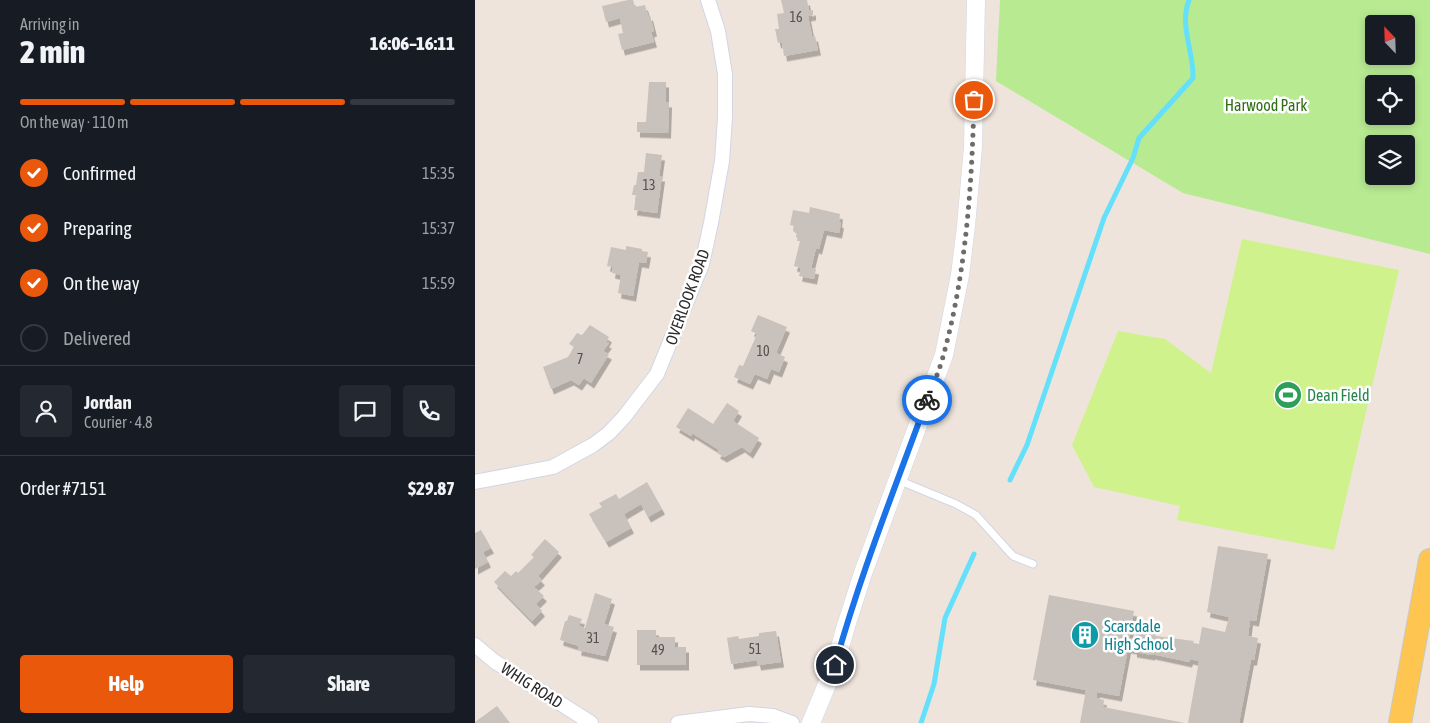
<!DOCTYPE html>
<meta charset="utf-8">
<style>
:root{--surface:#171b24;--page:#242831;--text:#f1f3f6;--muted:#9ea1a6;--line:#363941;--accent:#ea580c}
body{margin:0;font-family:"Asap Condensed",sans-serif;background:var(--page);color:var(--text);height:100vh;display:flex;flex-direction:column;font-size:19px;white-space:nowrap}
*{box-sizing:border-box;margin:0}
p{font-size:16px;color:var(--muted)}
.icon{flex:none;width:28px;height:28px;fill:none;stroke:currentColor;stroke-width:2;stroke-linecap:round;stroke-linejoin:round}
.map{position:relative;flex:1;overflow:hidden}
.panel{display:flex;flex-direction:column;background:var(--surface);width:475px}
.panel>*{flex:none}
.needle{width:32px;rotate:337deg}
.tools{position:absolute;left:890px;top:15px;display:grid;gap:10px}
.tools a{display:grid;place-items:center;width:50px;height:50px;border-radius:5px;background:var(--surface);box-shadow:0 2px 8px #0003;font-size:25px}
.pin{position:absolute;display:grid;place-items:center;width:42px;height:42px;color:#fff;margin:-21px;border:2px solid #fff;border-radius:50%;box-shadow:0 1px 5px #0007}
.courier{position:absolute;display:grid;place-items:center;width:50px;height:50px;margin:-25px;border:4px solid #1a73e8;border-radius:50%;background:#fff;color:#222;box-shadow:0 1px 6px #0007}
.head em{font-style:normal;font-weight:800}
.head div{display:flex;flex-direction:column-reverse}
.head{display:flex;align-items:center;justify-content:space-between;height:85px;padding:0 20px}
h1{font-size:32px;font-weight:800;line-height:38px}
.bar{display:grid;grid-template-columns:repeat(4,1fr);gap:8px 5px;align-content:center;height:60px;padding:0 20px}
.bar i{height:6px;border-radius:4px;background:var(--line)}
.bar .current{background:var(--accent)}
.bar p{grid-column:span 4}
.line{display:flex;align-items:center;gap:12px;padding:0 20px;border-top:1px solid var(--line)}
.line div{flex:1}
.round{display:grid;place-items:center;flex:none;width:52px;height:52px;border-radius:5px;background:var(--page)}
ol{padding:0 20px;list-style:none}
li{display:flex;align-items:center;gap:15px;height:55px}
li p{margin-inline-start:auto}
li .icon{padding:5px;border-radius:50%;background:var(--accent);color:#fff;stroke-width:4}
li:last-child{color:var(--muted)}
li i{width:28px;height:28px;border:2px solid var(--line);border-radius:50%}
.primary-button{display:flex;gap:10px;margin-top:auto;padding:10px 20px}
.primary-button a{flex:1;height:58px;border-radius:5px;background:var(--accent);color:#fff;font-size:20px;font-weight:800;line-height:58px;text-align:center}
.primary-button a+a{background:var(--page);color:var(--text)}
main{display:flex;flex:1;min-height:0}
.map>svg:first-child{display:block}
.green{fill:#b8ea92;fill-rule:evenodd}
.pitch{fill:#d0f28d}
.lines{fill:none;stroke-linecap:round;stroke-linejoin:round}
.stream{stroke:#64e0fa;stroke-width:5}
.building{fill:#c9c1bb;filter:url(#shadow)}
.service-casing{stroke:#d0d6e5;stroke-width:9}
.minor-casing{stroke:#d0d6e5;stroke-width:16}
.tertiary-casing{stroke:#d0d6e5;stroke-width:19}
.primary-casing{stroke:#c8c8c8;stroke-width:24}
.service{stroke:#fff;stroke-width:7}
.minor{stroke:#fff;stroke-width:14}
.tertiary{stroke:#fff;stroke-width:18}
.primary{stroke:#fec550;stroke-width:22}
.done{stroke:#6f6b68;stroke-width:5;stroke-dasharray:0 9}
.route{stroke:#1a73e8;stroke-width:6}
.labels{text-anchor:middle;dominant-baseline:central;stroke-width:5;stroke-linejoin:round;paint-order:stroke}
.number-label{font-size:14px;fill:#52504e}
.park-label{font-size:16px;fill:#2e6f13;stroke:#fff}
.street-label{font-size:16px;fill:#2a2a2a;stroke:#fff}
.leisure-label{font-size:16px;fill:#27864d;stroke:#fff;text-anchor:start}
.culture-label{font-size:16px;fill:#0d838f;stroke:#fff;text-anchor:start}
</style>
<main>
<section class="panel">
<div class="head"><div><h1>2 min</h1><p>Arriving in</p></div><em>16:06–16:11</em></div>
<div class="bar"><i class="current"></i><i class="current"></i><i class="current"></i><i></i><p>On the way · 110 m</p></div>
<ol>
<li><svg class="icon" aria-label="check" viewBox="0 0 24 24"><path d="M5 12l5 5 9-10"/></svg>Confirmed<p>15:35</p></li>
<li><svg class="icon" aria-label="check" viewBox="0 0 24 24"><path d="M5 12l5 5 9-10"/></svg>Preparing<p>15:37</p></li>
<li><svg class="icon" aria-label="check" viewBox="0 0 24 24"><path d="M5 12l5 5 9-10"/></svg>On the way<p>15:59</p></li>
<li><i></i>Delivered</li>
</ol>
<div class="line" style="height:90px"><a class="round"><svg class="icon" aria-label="person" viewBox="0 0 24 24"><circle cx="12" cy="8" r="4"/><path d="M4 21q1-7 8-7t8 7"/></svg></a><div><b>Jordan</b><p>Courier · 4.8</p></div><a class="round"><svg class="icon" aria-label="chat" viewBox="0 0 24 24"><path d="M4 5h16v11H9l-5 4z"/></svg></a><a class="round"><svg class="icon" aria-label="phone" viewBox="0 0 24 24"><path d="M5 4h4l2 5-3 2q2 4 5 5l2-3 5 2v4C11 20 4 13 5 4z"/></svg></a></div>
<div class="line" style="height:65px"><div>Order #7151</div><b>$29.87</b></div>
<div class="primary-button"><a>Help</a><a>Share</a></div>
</section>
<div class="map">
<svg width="955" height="723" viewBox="0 0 955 723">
<defs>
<filter id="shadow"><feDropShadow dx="3" dy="5.5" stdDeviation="0" flood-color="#0004"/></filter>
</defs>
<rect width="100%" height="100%" fill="#eee4db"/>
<path class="green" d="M525,0H955V254L708,193L521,81ZM899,24H931V56H899ZM899,84H931V116H899ZM899,144H931V176H899Z"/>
<polygon class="pitch" points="767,239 924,270 859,550 702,520 705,506 619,487 597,445 643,331 690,339 736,373"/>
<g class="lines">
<g class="stream">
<path d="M535,480L552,445L629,218L658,158L664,138L718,78C719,52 704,26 714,0"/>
<polyline points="446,723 459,684 470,618 499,554"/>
</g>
</g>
<g class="building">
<polygon points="153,0 158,0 160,7 170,5 173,16 175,15 179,31 176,32 179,42 147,50 143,34 148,33 145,18 131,22 127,6"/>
<polygon points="306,0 332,0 334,11 338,10 338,15 333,16 337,36 340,36 343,50 309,56 307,42 303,43 300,29 304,29 302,14 309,13"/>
<polygon points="174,82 191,82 191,102 194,102 193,133 162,132 162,122 171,122"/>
<polygon points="171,153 187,155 184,176 187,176 182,213 159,210 161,195 157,195 159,185 161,185 163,172 169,172"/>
<polygon points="335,207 365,214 364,222 366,223 364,233 349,230 344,249 341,248 336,268 341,269 339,279 324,276 326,268 319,266 325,241 322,241 323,235 318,231 320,226 315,225 318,210 334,213"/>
<polygon points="151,246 167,249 167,251 173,252 171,263 164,262 158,296 143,293 146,275 137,273 138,267 132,266 136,247 151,250"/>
<polygon points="283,315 312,327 301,353 310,357 304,372 296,369 292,379 280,374 275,384 259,377 264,365 268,366 282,334 276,331"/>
<polygon points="115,325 134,337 131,342 134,343 128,351 134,354 116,383 109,378 104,385 96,380 76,389 68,367 93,357 99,347 94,344 102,333 107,335"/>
<polygon points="252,403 264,411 258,421 284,438 275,453 267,447 249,457 242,453 244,450 217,433 216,436 201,427 213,408 238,424"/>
<polygon points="172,482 187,509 173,517 166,504 149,514 156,528 131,542 114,514 127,507 124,503 141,494 144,499"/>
<polygon points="6,530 16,548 8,552 13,562 0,569 0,533"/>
<polygon points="70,539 84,552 63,576 67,580 59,587 69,596 61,604 67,611 57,621 19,582 30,571 36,576 41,571 43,573 59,557 56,555"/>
<polygon points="743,546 793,554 781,621 775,620 773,636 783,638 779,660 776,660 764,723 713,723 724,661 715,659 714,662 677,654 677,655 659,652 659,649 653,648 644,696 622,692 621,698 629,700 628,707 710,723 605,723 611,690 558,680 574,595 659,611 654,638 660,639 662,630 681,633 680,636 719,641 718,643 724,644 727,627 750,632 754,617 732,612"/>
<polygon points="120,593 137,599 129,624 139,627 130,656 103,650 104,646 85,640 90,621 92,621 94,615 107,619 104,626 110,628"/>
<polygon points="162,630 181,630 181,637 200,637 200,647 211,647 211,665 162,665"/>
<polygon points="301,631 306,662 283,665 282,660 256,664 252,638 263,636 264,639 284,636 284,633"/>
<polygon points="22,706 35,723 0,723 0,722"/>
</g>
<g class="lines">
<defs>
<polyline id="service" points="423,480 481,504 501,515 538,556 558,564"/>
<g id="minor">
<polyline points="0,482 78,467 118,445 134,433 149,417 182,374 227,264 236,223 247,161 250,118 250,74 243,31 233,0"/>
<polyline points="0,645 19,661 116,723"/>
<polyline points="203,723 274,714 298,716 317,723"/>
</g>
<polyline id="tertiary" points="336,723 360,665 371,626 388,573 469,355 485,275 491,226 498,147 501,0"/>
<polyline id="primary" points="925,723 955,560"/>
</defs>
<use href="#service" class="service-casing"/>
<use href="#minor" class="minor-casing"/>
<use href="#tertiary" class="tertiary-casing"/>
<use href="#primary" class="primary-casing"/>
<use href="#service" class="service"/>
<use href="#minor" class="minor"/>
<use href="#tertiary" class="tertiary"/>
<use href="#primary" class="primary"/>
</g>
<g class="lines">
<path class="done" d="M452,400C458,385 465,369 469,353C491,272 497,185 499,100"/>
<path class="route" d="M360,665C385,575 420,488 452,400"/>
</g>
<defs>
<symbol id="stadium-disc" viewBox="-11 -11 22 22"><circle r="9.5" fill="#2e9e5b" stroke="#fff"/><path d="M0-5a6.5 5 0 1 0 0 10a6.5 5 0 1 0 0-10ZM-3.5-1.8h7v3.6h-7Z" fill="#fff"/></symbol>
<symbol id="building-disc" viewBox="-11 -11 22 22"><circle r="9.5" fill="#0f9aa8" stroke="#fff"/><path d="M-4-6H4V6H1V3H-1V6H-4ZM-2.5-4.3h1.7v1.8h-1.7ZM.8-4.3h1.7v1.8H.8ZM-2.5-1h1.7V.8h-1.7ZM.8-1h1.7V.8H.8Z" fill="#fff"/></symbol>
</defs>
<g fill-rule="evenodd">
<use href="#stadium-disc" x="797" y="379" width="32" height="32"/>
<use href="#building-disc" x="594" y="619" width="32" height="32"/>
</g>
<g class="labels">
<g class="number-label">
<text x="321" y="17">16</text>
<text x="174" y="185">13</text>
<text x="288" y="351">10</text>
<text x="105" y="359">7</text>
<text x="118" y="638">31</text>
<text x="280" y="649">51</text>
<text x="183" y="650">49</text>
</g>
<g class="park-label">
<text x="791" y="105">Harwood Park</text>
</g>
<g class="street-label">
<text transform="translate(212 297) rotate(-70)">OVERLOOK ROAD</text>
<text transform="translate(57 685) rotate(33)">WHIG ROAD</text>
</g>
<g class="leisure-label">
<text x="832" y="395">Dean Field</text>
</g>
<g class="culture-label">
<text x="629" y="626">Scarsdale<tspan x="629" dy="18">High School</tspan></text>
</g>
</g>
</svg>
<div class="tools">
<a><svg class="needle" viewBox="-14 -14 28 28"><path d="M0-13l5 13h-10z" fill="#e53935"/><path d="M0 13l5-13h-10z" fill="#9ea1a6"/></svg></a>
<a><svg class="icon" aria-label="locate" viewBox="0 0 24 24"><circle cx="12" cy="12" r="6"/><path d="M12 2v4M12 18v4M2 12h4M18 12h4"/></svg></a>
<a><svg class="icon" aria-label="layers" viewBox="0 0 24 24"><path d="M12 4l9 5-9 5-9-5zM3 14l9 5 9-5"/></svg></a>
</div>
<div class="pin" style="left:499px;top:100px;background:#ea580c"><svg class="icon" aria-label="bag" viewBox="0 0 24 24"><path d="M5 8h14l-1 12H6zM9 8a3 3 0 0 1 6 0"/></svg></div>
<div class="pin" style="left:360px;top:665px;background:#1f2937"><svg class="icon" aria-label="home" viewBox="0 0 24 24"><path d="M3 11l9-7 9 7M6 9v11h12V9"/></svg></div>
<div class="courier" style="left:452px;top:400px"><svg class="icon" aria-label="bike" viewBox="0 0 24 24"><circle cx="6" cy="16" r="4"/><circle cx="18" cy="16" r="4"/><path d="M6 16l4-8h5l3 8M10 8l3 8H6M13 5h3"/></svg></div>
</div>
</main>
